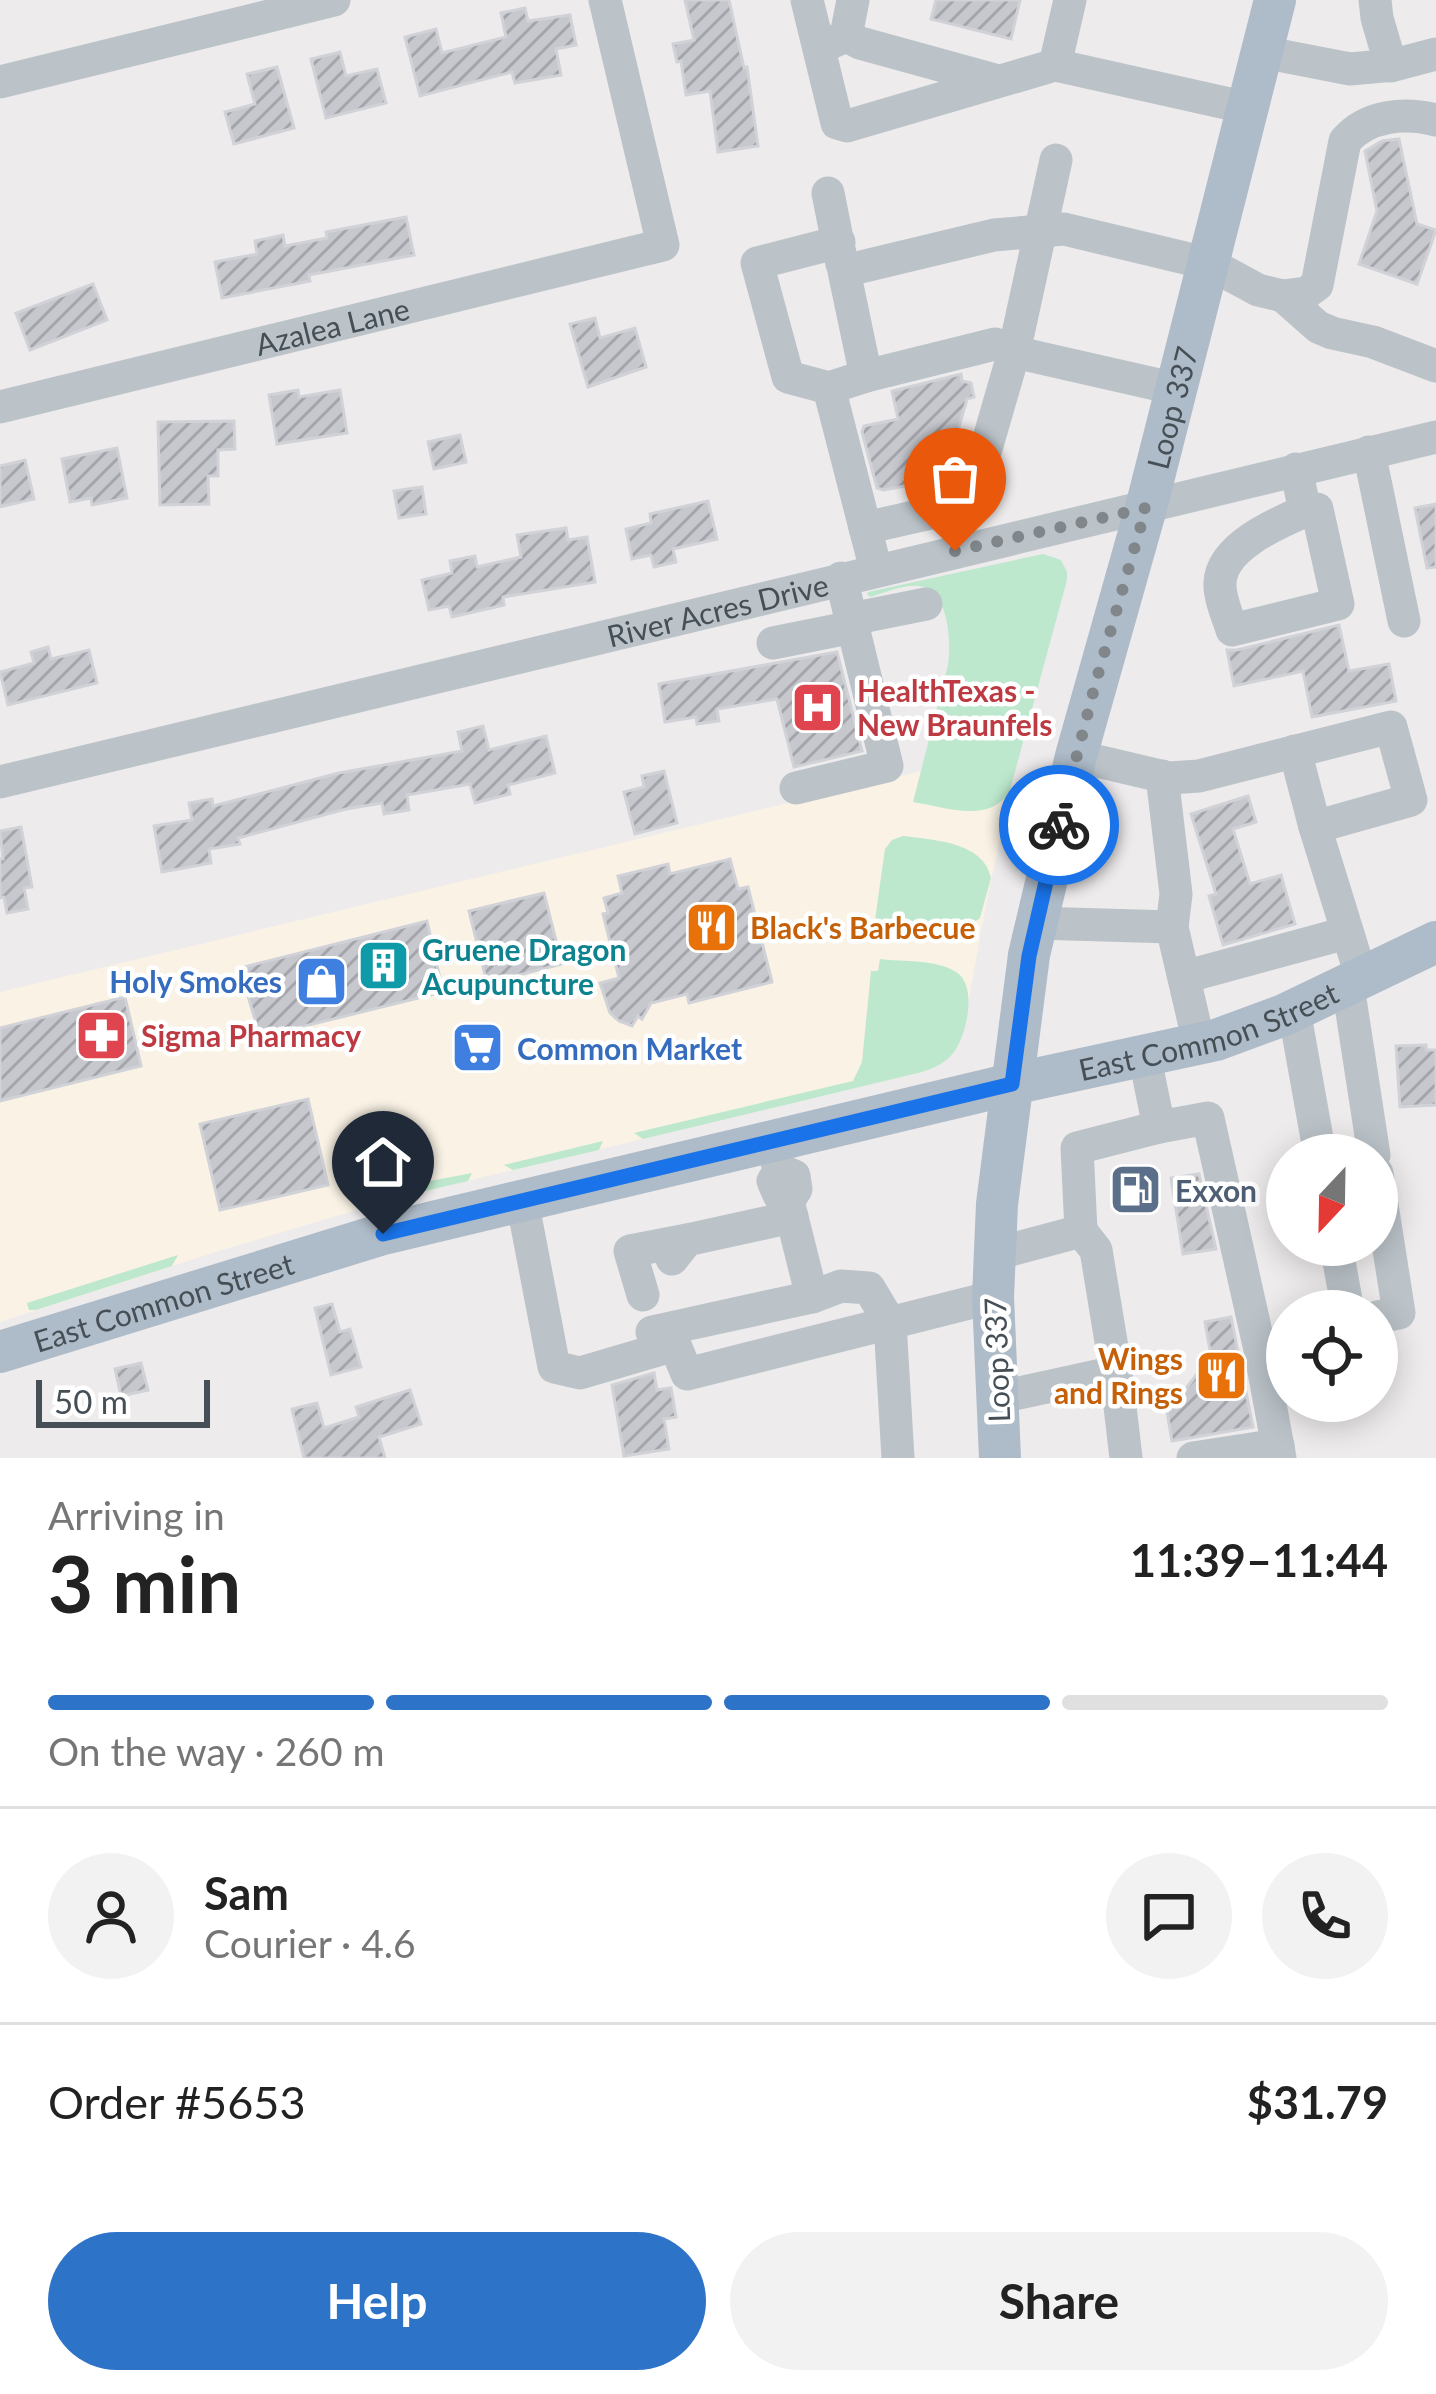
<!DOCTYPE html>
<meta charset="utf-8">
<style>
:root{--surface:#fff;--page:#f2f2f2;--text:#222;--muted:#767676;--line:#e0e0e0;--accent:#2d73c7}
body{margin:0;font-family:Lato,sans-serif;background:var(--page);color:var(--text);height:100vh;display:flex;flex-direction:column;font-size:45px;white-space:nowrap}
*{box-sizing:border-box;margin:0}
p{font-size:39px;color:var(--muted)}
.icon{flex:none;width:66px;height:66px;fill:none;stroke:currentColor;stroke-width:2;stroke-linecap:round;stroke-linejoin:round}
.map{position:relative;height:1458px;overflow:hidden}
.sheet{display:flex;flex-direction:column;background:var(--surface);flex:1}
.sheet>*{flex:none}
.needle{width:78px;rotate:202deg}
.tools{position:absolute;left:1266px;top:1134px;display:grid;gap:24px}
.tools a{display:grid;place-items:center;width:132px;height:132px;border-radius:50%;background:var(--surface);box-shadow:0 6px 30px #0003;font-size:60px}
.scale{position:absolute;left:36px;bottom:30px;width:174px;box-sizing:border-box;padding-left:12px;border:6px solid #464f56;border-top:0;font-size:33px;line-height:42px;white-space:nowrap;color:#464f56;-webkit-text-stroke:9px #fff;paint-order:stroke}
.pin{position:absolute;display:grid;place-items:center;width:102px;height:102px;color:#fff;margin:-123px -51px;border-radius:50% 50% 50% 0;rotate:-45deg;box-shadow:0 0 12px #0007}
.pin .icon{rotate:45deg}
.courier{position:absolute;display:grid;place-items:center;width:120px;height:120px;margin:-60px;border:9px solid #1a73e8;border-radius:50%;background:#fff;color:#222;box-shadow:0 3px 15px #0007}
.overview em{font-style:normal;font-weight:700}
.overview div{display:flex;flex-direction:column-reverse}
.overview{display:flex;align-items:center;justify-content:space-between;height:204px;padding:0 48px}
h1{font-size:78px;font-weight:700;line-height:90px}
.bar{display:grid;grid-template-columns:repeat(4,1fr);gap:18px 12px;align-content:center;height:144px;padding:0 48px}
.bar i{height:15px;border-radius:9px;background:var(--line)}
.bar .on{background:var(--accent)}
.bar p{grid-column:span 4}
.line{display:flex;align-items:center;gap:30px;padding:0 48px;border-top:3px solid var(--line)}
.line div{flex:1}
.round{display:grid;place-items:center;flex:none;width:126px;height:126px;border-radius:63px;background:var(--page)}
.action{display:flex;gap:24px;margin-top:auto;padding:24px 48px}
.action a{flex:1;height:138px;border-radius:72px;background:var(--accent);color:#fff;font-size:48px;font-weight:700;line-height:138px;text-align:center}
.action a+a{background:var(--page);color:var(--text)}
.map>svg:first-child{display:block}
.commercial{fill:#f9f2e5}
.green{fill:#bde8cd}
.building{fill:url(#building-hatch);stroke:#d0d2d7;stroke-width:3}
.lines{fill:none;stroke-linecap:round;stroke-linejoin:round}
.minor{stroke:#bbc3c9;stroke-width:33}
.major{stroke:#aebbc8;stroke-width:42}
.done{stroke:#81868a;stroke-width:12;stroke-dasharray:0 21.6}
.route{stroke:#1a73e8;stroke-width:15}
.labels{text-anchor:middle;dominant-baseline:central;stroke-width:9;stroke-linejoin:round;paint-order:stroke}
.street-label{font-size:30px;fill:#464f56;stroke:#fff}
.health-label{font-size:30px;font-weight:bold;fill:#be3a42;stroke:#fff;text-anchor:start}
.food-label{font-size:30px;font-weight:bold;fill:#c56008;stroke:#fff;text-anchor:start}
.culture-label{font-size:30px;font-weight:bold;fill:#0d838f;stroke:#fff;text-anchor:start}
.shop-label{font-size:30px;font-weight:bold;fill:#366cbe;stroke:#fff;text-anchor:end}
.service-label{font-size:30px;font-weight:bold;fill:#4e5e75;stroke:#fff;text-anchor:start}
</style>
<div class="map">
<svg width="1436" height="1458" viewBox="0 0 1436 1458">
<defs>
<pattern id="building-hatch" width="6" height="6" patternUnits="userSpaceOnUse" patternTransform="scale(3)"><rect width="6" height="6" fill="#c7c8ce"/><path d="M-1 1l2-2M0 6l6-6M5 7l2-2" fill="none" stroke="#a3a5aa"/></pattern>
</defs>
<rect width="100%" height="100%" fill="#eeebec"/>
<polygon class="commercial" points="922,771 1010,790 986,905 963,1031 953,1053 945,1061 922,1072 400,1197 222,1250 0,1322 0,992"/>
<g class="green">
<path d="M1043,554L1061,560L1067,572V580L1010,790C991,825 945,807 913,802L948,665C951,643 950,591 919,586C904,584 884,593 870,597L867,594L868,592Z"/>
<path d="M903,836C934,840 984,842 991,878L980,918C960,935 899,929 875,920L885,849L892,840Z"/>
<path d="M880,959C903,962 936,959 956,972C978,985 967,1034 954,1052C946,1063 934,1068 922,1072L643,1139L634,1133L853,1081L862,1062L871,971H878Z"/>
<polygon points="603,1141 599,1150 513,1170 504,1165"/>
<polygon points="472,1173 468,1181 400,1197 393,1196 388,1189"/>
<polygon points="178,1255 172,1266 36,1310 29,1310 27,1303"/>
</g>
<g class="building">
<polygon points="685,0 729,0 744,68 747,67 758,146 718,152 710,91 686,95 681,61 677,62 673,44 694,40"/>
<polygon points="936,0 1020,0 1011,39 931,19"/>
<polygon points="525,8 528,21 570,15 576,45 556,49 561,75 515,83 512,72 420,96 405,37 436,29 442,53 506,37 501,13"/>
<polygon points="340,52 346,76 377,69 386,103 326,118 311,59"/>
<polygon points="277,67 294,128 234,144 225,112 255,104 247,74"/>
<polygon points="1399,139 1417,224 1436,230 1417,284 1359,264 1377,211 1365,151 1382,141"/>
<polygon points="406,217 414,255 309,275 310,281 222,298 215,262 257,254 255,241 283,235 285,246 327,238 326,232"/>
<polygon points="93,284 107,320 30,350 16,313"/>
<polygon points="595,318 600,338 635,328 646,367 588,387 570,324"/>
<polygon points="961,374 962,381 971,383 974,397 967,399 952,451 955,464 941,479 884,490 877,488 862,432 864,426 898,419 892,391"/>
<polygon points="298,390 299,397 340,390 347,433 277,444 269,395"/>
<polygon points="234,421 235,449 218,450 218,476 208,476 209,504 160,505 158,422"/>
<polygon points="460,435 466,462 434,469 428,442"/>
<polygon points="117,448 127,498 92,505 91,498 70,502 62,459"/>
<polygon points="25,460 34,499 0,507 0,466"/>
<polygon points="422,487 426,514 399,518 394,491"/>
<polygon points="708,501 717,539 673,549 676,562 654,567 651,555 632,559 626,529 651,523 650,514"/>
<polygon points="1436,504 1436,567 1427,568 1415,508"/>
<polygon points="566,528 568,540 587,537 595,582 503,597 504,605 452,617 449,606 429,610 422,580 452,573 450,561 475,556 477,567 521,557 517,535"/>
<polygon points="1339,625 1349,671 1389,664 1396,701 1312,717 1303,671 1234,686 1227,650 1237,650"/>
<polygon points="48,647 51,659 89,650 97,683 8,705 0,672 34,663 31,652"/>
<polygon points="837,652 862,751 794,767 777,699 717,709 719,721 697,724 696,717 665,722 659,684"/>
<polygon points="483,726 489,750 546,736 555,773 508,785 510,794 475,803 470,784 407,795 409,810 384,814 382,803 346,809 238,838 240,844 209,849 211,863 162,872 154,826 192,820 189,803 212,799 213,806 339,773 462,751 458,732"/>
<polygon points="664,771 677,823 635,834 624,792 644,787 642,776"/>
<polygon points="1248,796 1256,822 1233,829 1250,884 1281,875 1295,924 1223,945 1209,896 1216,894 1191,814"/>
<polygon points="21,827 32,887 24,888 28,909 7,913 4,897 0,898 0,859 3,859 0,831"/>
<polygon points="730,859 738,889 748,887 772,982 689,1003 687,994 651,1003 642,1019 638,1016 632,1026 619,1021 610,1013 600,983 619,978 603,914 608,913 604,898 622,893 618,876 668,864 670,874"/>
<polygon points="544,893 562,964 487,983 469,911"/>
<polygon points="427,921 443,992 260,1037 240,968"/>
<polygon points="125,997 141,1066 0,1101 0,1028"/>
<polygon points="1426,1045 1426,1050 1436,1050 1436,1105 1400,1107 1396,1046"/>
<polygon points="308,1099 328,1185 220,1210 200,1124"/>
<polygon points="1199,1174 1216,1249 1183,1254 1171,1178"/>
<polygon points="332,1304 340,1332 350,1329 361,1367 331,1375 315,1308"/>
<polygon points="1231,1317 1253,1427 1172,1441 1164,1394 1184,1391 1211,1356 1205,1322"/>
<polygon points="141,1363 148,1390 121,1396 115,1369"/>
<polygon points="654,1373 657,1390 671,1388 676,1417 664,1419 669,1449 624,1456 612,1385"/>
<polygon points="410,1390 421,1424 379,1437 385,1458 304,1458 292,1409 317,1403 324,1428 359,1417 356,1407"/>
</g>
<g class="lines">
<g class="minor">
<polyline points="807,0 837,123 847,126 1055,65 1248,108"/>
<polyline points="1375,0 1377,18 1391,66"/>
<polyline points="846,36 860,43 998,81"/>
<polyline points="826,45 846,36 853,0"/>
<polyline points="1262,52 1350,69 1394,65 1436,54"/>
<polyline points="1055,65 1070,0"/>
<polyline points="0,82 334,0"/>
<polyline points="828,193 842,264"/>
<polyline points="1283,296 1318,327 1332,333 1373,342 1436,366"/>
<polyline points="866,376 995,344 1014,352 1177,389"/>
<polyline points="829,388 788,377 757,263 839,242"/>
<path id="s1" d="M0,407L663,245L605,0"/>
<polyline points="1369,452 1404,621"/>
<path d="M1296,469L1305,511C1277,523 1221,547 1220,583C1219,597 1228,617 1232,630L1338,604L1317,509L1305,511"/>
<polyline points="865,528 940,511 981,466 1014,352 1056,160"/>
<path d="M876,570L829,388L866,376L844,271L994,235L1064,229L1210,264L1258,290L1283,296L1306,293L1317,285L1345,141C1367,115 1405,112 1436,120"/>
<polyline points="851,619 926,604"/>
<polyline points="773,643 853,627"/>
<polyline points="1295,751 1315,827"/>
<polyline points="1076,756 1169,778 1199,776 1391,727 1411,800 1315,827 1362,979"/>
<polyline points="1162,776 1176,894 1172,927"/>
<path id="s2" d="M0,782L1436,437"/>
<polyline points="796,788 887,766 841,578"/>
<polyline points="1035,923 1172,927 1199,1043"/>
<polyline points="1184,977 1346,933"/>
<polyline points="1348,986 1374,1155"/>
<polyline points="1294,1010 1320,1155"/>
<polyline points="1144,1054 1159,1127 1208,1118 1260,1350 1280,1458"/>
<polyline points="769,1141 780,1170 773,1181 779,1195 788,1201 796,1189 794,1176 780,1170"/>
<polyline points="1377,1173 1399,1313 1377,1317"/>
<polyline points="522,1200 554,1367 580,1373 675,1345 687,1374 993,1297"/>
<polyline points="788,1201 812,1297"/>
<polyline points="1336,1245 1348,1311"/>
<polyline points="995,1254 1081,1231 1077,1148 1159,1127"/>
<polyline points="672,1259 687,1240 792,1217"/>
<polyline points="643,1295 630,1251 687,1240"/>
<polyline points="652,1332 812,1297 841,1286 869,1288 890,1323 898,1458"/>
<polyline points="1116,1372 1126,1458"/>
<polyline points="996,1398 1116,1372 1096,1250 1081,1231"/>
<polyline points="1193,1458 1278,1445"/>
</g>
<g class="major">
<path id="s3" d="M0,1352L383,1234L1012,1084L1216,1040L1284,1015L1436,942"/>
<path id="s4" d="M1000,1458L993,1297L997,1204L1029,955L1076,756L1146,508L1275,0"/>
</g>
</g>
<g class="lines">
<polyline class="done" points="955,551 1146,508 1095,685 1059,825"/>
<polyline class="route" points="383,1234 1012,1084 1029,956 1059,825"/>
</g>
<defs>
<symbol id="hospital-square" viewBox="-11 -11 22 22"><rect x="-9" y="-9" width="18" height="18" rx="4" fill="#e0444e" stroke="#fff"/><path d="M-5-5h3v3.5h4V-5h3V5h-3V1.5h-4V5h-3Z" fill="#fff"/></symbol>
<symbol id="restaurant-square" viewBox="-11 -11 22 22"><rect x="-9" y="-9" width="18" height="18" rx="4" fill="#e8710a" stroke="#fff"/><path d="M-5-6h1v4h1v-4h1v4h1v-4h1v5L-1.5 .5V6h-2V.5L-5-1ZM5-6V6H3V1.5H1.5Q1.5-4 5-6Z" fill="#fff"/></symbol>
<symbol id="building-square" viewBox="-11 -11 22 22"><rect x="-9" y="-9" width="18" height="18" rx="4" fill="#0f9aa8" stroke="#fff"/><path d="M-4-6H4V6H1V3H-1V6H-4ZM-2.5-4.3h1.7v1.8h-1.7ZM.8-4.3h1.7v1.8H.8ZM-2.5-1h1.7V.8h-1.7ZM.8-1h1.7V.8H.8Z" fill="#fff"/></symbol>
<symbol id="shop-square" viewBox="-11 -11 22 22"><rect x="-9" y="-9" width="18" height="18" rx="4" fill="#3f7fe0" stroke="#fff"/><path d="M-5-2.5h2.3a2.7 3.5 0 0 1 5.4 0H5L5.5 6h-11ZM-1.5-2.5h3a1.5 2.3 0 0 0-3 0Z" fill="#fff"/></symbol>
<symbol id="pharmacy-square" viewBox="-11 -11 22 22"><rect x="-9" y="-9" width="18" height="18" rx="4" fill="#e0444e" stroke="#fff"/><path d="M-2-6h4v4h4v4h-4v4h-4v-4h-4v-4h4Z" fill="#fff"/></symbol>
<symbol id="supermarket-square" viewBox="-11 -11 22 22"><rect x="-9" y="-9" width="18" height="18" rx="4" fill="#3f7fe0" stroke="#fff"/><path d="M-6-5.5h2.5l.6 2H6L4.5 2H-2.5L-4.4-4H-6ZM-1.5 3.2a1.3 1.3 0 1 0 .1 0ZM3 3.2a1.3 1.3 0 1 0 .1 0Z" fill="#fff"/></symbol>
<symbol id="fuel-square" viewBox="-11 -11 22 22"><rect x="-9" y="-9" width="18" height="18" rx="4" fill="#5c6f8a" stroke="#fff"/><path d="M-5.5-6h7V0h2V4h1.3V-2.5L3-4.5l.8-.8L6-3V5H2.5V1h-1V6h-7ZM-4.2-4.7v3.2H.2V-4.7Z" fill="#fff"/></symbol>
</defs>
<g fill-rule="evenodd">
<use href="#hospital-square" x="788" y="678" width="59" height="59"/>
<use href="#restaurant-square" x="682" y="898" width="59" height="59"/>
<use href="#building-square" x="354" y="936" width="59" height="59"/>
<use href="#shop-square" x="292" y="952" width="59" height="59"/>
<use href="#pharmacy-square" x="72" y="1006" width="59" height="59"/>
<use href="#supermarket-square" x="448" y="1018" width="59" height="59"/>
<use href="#fuel-square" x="1106" y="1160" width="59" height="59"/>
<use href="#restaurant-square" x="1192" y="1346" width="59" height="59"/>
</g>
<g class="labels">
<g class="street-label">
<text stroke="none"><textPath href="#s1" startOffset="342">Azalea Lane</textPath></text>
<text stroke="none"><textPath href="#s4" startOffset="1071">Loop 337</textPath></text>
<text stroke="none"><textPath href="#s2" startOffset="738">River Acres Drive</textPath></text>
<text stroke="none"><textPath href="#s3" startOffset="1251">East Common Street</textPath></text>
<text stroke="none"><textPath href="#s3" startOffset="171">East Common Street</textPath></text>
<text transform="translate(996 1360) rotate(-92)">Loop 337</text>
</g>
<g class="health-label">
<text x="857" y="690">HealthTexas -<tspan x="857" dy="34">New Braunfels</tspan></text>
<text x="141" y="1035">Sigma Pharmacy</text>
</g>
<g class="food-label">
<text x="750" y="927">Black's Barbecue</text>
<text x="1183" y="1358" text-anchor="end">Wings<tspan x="1183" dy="34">and Rings</tspan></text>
</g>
<g class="culture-label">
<text x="422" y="949">Gruene Dragon<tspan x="422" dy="34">Acupuncture</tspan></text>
</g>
<g class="shop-label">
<text x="282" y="981">Holy Smokes</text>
<text x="517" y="1048" text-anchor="start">Common Market</text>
</g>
<g class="service-label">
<text x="1175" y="1190">Exxon</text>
</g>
</g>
</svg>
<div class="tools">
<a><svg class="needle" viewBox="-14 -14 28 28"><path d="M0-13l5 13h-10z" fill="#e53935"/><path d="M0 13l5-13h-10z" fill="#767676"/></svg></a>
<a><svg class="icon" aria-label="locate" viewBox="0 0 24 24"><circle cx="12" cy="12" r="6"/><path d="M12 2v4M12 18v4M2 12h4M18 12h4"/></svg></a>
</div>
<div class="scale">50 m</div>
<div class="pin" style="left:955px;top:551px;background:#ea580c"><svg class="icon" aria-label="bag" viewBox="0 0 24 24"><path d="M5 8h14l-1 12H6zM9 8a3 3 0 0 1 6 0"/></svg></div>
<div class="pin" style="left:383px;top:1234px;background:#1f2937"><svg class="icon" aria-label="home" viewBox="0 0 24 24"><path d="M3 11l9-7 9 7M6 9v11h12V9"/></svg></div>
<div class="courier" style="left:1059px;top:825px"><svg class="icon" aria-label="bike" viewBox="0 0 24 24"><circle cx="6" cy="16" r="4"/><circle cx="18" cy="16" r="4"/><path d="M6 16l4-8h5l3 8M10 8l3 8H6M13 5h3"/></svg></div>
</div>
<section class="sheet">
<div class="overview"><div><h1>3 min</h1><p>Arriving in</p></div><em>11:39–11:44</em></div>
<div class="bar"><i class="on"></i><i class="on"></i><i class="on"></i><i></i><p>On the way · 260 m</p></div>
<div class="line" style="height:216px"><a class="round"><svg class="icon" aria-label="person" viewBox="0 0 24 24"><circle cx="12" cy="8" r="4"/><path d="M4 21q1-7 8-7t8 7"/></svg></a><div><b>Sam</b><p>Courier · 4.6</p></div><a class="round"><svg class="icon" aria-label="chat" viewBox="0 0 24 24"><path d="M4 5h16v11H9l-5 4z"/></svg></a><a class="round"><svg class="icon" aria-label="phone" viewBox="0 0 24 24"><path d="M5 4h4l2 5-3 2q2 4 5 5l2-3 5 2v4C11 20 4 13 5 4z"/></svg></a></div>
<div class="line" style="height:156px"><div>Order #5653</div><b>$31.79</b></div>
<div class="action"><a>Help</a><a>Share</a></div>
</section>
